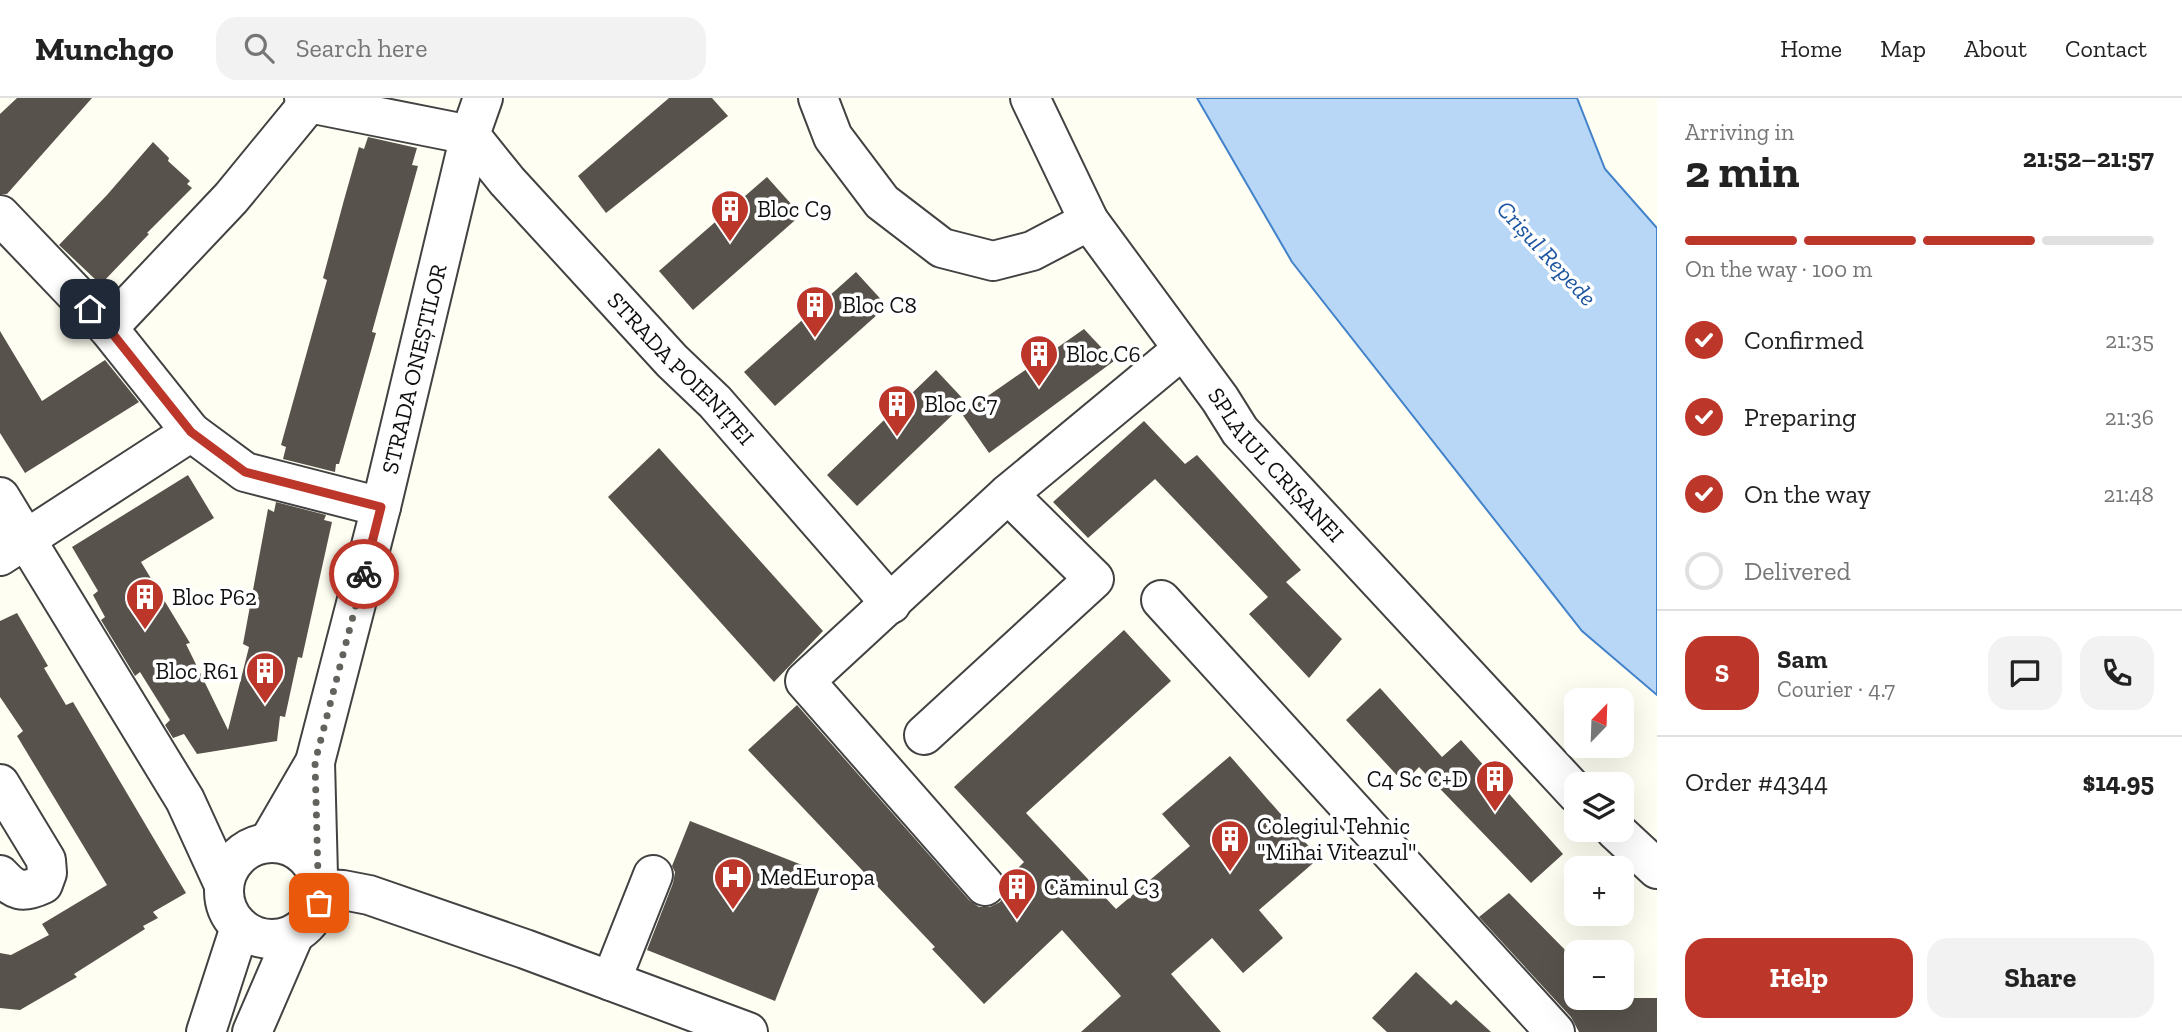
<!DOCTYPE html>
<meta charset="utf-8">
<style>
:root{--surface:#fff;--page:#f2f2f2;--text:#222;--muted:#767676;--line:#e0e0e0;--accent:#bd362a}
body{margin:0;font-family:"Zilla Slab",serif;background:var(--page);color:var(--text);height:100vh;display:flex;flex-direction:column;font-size:26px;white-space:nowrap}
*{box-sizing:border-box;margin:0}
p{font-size:23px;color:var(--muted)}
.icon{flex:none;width:38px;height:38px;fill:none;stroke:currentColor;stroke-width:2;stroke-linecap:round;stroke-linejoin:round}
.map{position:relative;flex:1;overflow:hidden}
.panel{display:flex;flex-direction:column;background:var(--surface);width:525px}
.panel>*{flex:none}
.needle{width:46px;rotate:23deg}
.buttons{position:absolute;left:1564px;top:590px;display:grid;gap:14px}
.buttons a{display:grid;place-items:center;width:70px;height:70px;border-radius:14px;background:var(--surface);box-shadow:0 7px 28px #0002;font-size:35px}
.pin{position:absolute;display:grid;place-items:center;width:60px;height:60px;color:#fff;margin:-30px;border-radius:14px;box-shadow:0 4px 10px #0006}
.courier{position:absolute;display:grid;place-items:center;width:70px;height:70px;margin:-35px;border:5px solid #bd362a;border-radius:50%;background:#fff;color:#222;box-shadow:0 2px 9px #0007}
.overview em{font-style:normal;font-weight:700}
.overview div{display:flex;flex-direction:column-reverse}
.overview{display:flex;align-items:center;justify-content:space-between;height:119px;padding:0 28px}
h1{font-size:46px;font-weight:700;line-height:52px}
.bar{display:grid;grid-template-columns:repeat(4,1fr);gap:10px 7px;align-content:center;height:84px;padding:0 28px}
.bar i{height:9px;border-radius:5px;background:var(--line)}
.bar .on{background:var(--accent)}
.bar p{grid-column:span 4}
.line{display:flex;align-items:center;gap:18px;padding:0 28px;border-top:2px solid var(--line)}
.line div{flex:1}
.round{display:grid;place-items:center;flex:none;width:74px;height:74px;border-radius:21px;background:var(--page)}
ol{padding:0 28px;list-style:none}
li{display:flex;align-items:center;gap:21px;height:77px}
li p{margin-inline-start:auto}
li .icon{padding:7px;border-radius:50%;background:var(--accent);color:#fff;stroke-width:4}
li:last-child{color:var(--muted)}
li i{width:38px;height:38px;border:4px solid var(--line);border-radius:50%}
.primary-button{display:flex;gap:14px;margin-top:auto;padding:14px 28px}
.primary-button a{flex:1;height:80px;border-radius:21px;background:var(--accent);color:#fff;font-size:28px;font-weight:700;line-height:80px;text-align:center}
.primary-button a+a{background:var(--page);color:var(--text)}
header{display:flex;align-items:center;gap:42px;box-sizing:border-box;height:98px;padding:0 35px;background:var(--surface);border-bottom:2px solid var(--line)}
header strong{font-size:33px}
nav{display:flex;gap:38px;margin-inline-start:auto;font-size:24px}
.search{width:490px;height:63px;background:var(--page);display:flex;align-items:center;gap:18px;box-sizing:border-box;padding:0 24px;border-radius:21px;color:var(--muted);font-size:26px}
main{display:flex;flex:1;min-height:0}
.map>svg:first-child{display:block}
.water{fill:#b8d6f5;stroke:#4182ca;stroke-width:2}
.building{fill:#58524c}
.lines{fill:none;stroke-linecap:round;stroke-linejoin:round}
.minor-casing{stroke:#424242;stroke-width:42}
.minor{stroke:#fff;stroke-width:38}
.done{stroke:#63635e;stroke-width:7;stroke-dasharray:0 12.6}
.route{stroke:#bd362a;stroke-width:9}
.labels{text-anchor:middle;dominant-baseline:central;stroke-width:7;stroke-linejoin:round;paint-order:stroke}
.poi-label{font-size:23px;fill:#0f0f0f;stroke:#fff;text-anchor:start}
.street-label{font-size:23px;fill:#0f0f0f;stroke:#fff}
.water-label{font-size:24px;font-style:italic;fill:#1b549f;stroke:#fff}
</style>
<header>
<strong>Munchgo</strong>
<div class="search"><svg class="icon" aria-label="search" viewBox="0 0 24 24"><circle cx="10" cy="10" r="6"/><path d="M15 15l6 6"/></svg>Search here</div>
<nav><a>Home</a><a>Map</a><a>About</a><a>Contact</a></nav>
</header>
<main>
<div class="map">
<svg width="1657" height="934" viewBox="0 0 1657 934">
<rect width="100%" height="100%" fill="#fffef2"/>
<polygon class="water" points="1197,0 1577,0 1605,71 1657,130 1657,597 1582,533 1292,164"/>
<g class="building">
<polygon points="17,0 92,0 7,96 0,96 0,16"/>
<polygon points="669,0 712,0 728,18 606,115 578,78"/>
<polygon points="368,39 417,50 412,67 418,68 372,234 376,235 363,281 339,366 336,366 335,374 283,361 286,349 281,347 327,182 323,180 344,102 359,49 364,51"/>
<polygon points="153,44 169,60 168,63 190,83 187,86 192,90 147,135 149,136 103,184 99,181 97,183 59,147 107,97"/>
<polygon points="767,79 801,117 693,212 659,173"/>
<polygon points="856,174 887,208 775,308 744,274"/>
<polygon points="1084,231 1114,263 989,355 962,316"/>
<polygon points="0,233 42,303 105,262 139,304 25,375 0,335"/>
<polygon points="936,272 966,304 857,408 827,377"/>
<polygon points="1144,323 1185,366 1197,357 1301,472 1286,484 1342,541 1309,580 1249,516 1268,499 1155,381 1088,440 1053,404"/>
<polygon points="659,350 823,533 774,584 608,399"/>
<polygon points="188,377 214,420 141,464 190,545 186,546 228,632 249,549 243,546 268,411 274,414 276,404 326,417 324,422 332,424 302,560 298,559 285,619 280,618 277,643 197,656 184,636 173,640 165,627 170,622 140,574 135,578 101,522 105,519 93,497 98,493 72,449"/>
<polygon points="17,515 48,568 44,570 66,607 73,604 186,795 153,814 158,820 143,828 145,831 74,876 77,879 20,912 0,910 0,855 11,857 49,837 42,826 107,787 17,638 23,633 0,599 0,523"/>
<polygon points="1124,532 1171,583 1026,715 1116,811 1190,748 1162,716 1230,658 1319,760 1259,812 1283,840 1243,875 1212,840 1171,876 1221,934 1081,934 1121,898 1062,832 984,906 932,851 935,849 748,652 797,607 969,802 979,809 990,809 1000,804 1006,794 1006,782 1024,764 954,689"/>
<polygon points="1380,590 1442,659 1461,642 1563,756 1531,785 1419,669 1404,685 1346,622"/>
<polygon points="690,723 825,776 775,903 647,852 673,785 675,774 672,768"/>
<polygon points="1509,795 1577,864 1577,900 1657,900 1657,934 1579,934 1571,919 1479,819"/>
<polygon points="1416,874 1451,907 1456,902 1491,934 1387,934 1372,920"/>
</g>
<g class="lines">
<defs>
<g id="minor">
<path id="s1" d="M304,0L309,5L470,37L507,83L672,263L715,304L891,506"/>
<polyline points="818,0 833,39 882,104 942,150 993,163 1032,153 1089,123"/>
<path id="s2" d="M1030,0L1089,123L1220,301L1240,333L1577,696"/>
<polyline points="0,117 108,230 191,334 245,374 381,409"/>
<polyline points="108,230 231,100 309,5"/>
<polyline points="0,399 185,702 224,787"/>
<polyline points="0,458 191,334"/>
<polyline points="1161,502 1555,934"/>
<polyline points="924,637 1094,481 1008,396"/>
<polyline points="315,664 318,777"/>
<path d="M0,686L46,762L47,775L43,786C22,796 15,793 0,777"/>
<polyline points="1615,732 1657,771"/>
<path id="s3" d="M268,745L315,664L381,409L470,37L483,0"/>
<circle cx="272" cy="793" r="48"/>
<polyline points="985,788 805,583 1008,396 1183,251"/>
<polyline points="320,791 343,792 369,797 525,851 748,934"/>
<polyline points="611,883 653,777"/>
<polyline points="206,934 240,829"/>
<polyline points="252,934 294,837"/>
</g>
</defs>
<use href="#minor" class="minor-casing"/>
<use href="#minor" class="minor"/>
</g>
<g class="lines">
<polyline class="done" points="319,805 320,791 318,777 315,664 364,476"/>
<polyline class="route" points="90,211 108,230 191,334 245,374 381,409 364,476"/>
</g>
<defs>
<symbol id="building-pin" viewBox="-11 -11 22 30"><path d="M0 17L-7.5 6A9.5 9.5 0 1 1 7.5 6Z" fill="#bd362a" stroke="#fff"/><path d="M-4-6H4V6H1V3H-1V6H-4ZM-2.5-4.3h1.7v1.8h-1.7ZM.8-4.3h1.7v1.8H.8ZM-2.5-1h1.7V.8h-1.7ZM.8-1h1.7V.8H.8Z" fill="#fff"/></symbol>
<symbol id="hospital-pin" viewBox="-11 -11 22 30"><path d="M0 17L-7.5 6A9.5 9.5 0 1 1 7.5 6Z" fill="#bd362a" stroke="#fff"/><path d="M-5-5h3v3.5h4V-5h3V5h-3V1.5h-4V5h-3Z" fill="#fff"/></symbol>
</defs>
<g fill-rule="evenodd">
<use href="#building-pin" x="708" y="89" width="44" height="60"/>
<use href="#building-pin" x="793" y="185" width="44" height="60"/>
<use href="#building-pin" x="1017" y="234" width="44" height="60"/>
<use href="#building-pin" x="875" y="284" width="44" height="60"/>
<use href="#building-pin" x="123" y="477" width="44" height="60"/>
<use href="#building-pin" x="243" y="551" width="44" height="60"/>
<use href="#building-pin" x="1473" y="659" width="44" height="60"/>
<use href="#building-pin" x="1208" y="719" width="44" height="60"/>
<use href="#hospital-pin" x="711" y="757" width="44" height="60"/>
<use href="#building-pin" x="995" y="767" width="44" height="60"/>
</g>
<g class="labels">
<g class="poi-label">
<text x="757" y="111">Bloc C9</text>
<text x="842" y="207">Bloc C8</text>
<text x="1066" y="256">Bloc C6</text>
<text x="924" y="306">Bloc C7</text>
<text x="172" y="499">Bloc P62</text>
<text x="238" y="573" text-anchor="end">Bloc R61</text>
<text x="1468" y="681" text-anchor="end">C4 Sc C+D</text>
<text x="1257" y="728">Colegiul Tehnic<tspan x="1257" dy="26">"Mihai Viteazul"</tspan></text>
<text x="760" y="779">MedEuropa</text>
<text x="1044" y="789">Căminul C3</text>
</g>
<g class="street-label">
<text stroke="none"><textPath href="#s3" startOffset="499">STRADA ONEȘTILOR</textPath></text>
<text stroke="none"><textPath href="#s1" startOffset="486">STRADA POIENIȚEI</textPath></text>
<text stroke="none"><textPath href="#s2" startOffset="444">SPLAIUL CRIȘANEI</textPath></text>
</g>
<g class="water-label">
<text transform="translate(1547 155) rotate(47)">Crișul Repede</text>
</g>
</g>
</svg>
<div class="buttons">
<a><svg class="needle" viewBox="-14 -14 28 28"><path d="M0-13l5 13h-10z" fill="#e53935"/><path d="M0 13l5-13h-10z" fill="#767676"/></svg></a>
<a><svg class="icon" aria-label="layers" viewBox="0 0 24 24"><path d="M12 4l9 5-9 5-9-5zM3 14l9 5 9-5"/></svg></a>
<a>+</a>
<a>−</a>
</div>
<div class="pin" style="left:319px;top:805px;background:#ea580c"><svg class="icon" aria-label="bag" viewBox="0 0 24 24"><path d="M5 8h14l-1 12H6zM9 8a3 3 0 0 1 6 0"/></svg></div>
<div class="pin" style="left:90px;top:211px;background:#1f2937"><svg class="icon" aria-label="home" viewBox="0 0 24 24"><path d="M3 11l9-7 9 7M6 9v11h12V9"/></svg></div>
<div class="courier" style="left:364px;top:476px"><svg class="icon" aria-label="bike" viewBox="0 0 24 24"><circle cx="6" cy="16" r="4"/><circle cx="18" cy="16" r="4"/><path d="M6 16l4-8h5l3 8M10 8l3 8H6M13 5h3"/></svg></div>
</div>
<section class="panel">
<div class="overview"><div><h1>2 min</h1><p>Arriving in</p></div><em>21:52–21:57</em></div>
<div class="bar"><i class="on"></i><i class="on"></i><i class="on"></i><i></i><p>On the way · 100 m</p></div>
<ol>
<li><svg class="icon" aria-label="check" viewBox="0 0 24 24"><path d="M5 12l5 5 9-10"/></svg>Confirmed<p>21:35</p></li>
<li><svg class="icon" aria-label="check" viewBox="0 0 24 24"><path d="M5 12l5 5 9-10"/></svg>Preparing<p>21:36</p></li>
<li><svg class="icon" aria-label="check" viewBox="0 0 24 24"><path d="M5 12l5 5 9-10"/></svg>On the way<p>21:48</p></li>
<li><i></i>Delivered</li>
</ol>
<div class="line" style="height:126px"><b class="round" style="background:var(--accent);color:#fff">S</b><div><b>Sam</b><p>Courier · 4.7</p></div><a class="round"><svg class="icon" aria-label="chat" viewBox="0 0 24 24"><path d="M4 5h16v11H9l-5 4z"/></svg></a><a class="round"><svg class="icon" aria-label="phone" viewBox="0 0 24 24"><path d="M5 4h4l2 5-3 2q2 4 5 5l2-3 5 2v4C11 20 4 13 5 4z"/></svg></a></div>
<div class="line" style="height:91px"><div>Order #4344</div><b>$14.95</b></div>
<div class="primary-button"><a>Help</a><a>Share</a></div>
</section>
</main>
